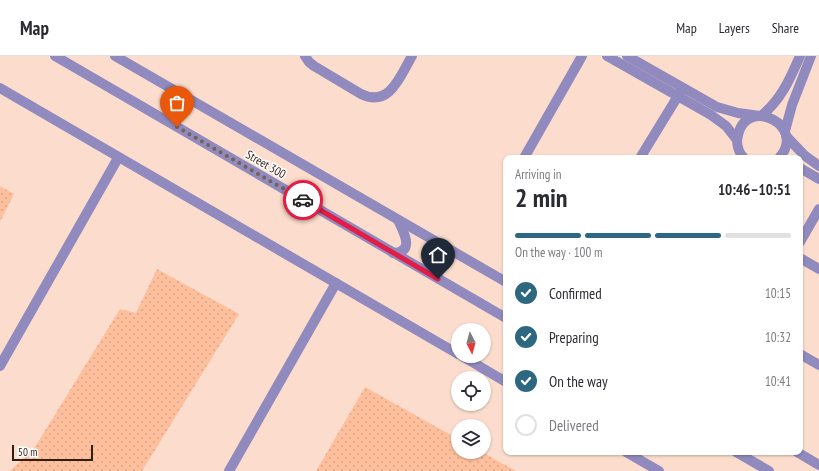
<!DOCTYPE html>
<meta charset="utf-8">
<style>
:root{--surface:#fff;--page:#f2f2f3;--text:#2b2b33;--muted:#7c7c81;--line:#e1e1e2;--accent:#2d6780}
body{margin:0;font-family:"PT Sans Narrow",sans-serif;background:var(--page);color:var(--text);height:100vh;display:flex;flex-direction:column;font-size:15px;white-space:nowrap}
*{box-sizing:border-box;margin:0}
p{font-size:13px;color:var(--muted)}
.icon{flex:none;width:22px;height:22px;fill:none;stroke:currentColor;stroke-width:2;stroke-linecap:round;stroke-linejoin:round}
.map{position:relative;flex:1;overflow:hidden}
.drawer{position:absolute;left:503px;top:99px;width:300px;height:300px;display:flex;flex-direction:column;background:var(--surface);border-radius:8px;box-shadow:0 1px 3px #0004}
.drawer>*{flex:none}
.needle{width:26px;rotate:174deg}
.controls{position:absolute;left:451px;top:267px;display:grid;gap:8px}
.controls a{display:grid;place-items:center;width:40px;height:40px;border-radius:50%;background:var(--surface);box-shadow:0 1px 3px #0004;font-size:20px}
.scale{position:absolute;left:12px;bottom:10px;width:81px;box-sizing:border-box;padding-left:4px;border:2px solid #301d13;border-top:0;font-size:11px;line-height:14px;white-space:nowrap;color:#301d13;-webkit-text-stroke:3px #fff;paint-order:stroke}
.pin{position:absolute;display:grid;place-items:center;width:34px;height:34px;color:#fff;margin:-41px -17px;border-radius:50% 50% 50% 0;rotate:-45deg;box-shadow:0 0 4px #0007}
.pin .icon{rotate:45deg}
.courier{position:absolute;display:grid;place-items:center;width:40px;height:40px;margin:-20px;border:3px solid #e11d48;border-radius:50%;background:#fff;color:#222;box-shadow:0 1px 5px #0007}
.headline em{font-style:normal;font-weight:600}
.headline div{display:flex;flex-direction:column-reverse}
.headline{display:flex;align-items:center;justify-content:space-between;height:68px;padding:0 12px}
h1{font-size:26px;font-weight:600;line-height:30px}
.bar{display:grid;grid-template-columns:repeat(4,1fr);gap:6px 4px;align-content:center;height:48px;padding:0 12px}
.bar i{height:5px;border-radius:3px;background:var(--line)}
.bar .active{background:var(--accent)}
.bar p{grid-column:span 4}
ol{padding:0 12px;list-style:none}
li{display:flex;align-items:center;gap:12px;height:44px}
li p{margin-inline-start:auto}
li .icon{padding:4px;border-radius:50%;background:var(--accent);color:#fff;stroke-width:4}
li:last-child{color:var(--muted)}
li i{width:22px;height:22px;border:2px solid var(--line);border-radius:50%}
header{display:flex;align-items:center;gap:24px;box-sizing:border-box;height:56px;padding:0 20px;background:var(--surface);border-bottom:1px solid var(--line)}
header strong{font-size:19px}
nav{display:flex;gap:22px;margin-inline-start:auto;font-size:14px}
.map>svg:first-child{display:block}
.park{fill:url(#park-dots)}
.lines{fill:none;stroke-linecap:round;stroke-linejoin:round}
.minor{stroke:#908abe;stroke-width:10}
.done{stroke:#776054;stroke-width:4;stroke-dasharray:0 7.2}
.route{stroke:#e11d48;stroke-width:5}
.labels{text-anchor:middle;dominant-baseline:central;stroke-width:3;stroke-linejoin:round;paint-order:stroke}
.street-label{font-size:12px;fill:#301d13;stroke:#fff}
</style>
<header>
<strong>Map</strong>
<nav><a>Map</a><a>Layers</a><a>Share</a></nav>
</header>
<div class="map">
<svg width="819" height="415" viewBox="0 0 819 415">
<defs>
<pattern id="park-dots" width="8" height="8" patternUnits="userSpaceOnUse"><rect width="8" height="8" fill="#febf9c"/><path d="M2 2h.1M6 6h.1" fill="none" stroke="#daa486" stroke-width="1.8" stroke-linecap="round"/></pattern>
</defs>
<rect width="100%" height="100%" fill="#fcddcd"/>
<g class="park">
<polygon points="0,130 14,138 0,166"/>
<polygon points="157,213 239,258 142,415 10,415 35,391 120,253 136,257"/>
<polygon points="365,331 458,383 458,396 482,396 516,415 316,415"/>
</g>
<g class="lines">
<g class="minor">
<polyline points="55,0 506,262"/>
<polyline points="115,0 506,226"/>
<path d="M305,0L309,6L314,10L361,38C390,52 400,20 412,0"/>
<polyline points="607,0 711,59 726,70 737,84"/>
<polyline points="627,0 717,51 738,57 760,60"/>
<polyline points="0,32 458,298"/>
<path d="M761,60C781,44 790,23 800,0"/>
<polyline points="785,75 792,49 811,0"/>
<polyline points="786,80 804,99 819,110"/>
<polyline points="524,102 582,0"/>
<polyline points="640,102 681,35"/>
<path d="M744,102C738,96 736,87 738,79C747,39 808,70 779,102"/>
<polyline points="800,112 819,123"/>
<polyline points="800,186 819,153"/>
<path d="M393,197C416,196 403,175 398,164"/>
<polyline points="800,202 819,213"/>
<path d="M439,223C434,214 423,200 432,191L440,188"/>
<polyline points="800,298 819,309"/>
<polyline points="462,300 506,326"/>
<polyline points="0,310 118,102"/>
<polyline points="626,396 659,415"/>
<polyline points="736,396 769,415"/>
<polyline points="797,396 819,409"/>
<polyline points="229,415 336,227"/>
</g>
</g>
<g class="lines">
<polyline class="done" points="177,71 303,144"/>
<polyline class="route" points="303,144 438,223"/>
</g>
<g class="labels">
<g class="street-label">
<text transform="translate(266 108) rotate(30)">Street 300</text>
</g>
</g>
</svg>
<div class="controls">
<a><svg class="needle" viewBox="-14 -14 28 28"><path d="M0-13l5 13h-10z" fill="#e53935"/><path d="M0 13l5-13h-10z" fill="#7c7c81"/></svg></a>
<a><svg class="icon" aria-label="locate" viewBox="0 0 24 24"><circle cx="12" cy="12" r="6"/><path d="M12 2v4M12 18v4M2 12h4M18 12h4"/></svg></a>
<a><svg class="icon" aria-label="layers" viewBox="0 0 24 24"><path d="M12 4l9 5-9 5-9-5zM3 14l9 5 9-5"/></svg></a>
</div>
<div class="scale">50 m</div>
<div class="pin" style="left:177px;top:71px;background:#ea580c"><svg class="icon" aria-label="bag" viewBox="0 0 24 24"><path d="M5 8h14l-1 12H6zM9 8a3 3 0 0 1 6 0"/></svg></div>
<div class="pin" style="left:438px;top:223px;background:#1f2937"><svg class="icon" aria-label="home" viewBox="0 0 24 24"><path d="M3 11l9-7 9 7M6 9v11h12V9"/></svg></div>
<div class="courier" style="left:303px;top:144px"><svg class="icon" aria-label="car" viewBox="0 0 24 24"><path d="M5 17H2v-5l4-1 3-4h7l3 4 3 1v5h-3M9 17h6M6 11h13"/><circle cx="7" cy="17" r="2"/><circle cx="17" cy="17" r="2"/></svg></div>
<section class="drawer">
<div class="headline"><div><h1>2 min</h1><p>Arriving in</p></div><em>10:46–10:51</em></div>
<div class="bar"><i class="active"></i><i class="active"></i><i class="active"></i><i></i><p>On the way · 100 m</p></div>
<ol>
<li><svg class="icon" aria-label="check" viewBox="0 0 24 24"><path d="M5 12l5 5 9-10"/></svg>Confirmed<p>10:15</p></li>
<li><svg class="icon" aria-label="check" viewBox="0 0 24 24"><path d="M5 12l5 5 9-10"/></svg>Preparing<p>10:32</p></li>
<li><svg class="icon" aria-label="check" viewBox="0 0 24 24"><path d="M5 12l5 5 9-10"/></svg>On the way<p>10:41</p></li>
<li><i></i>Delivered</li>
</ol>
</section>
</div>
